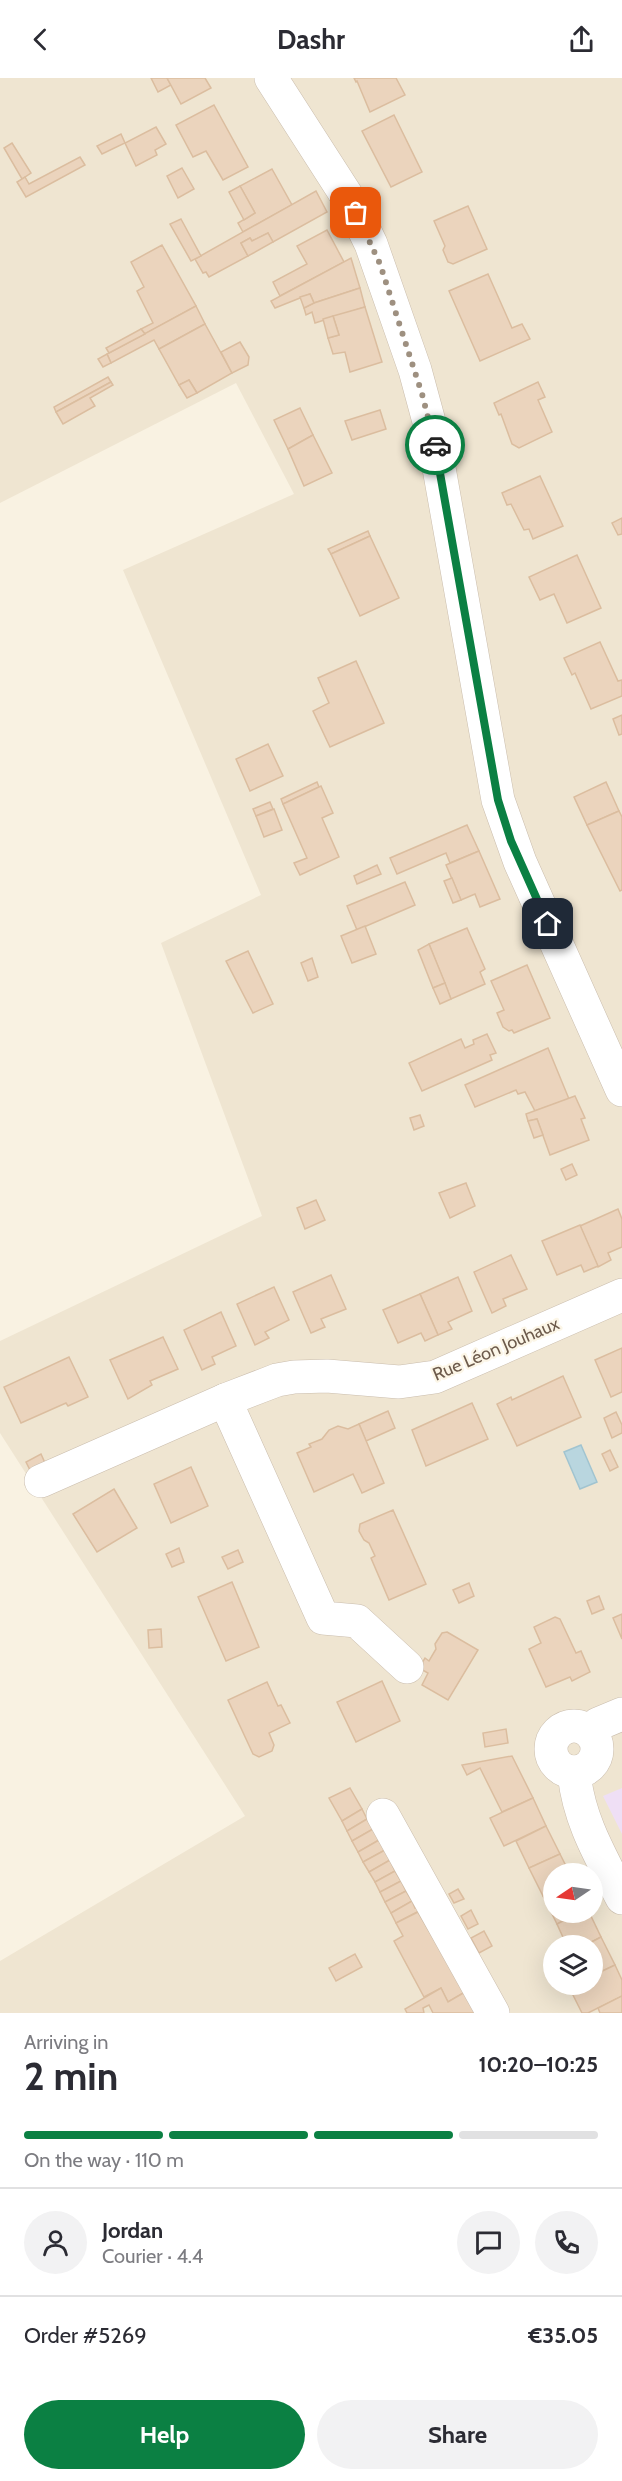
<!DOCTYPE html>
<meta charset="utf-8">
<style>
:root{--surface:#fff;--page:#f2f2f3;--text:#2b2b33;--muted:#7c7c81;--line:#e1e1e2;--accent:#0b8043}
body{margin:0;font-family:Cabin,sans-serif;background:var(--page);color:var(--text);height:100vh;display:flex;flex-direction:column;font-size:22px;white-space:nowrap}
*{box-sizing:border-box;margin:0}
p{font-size:20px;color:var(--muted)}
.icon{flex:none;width:33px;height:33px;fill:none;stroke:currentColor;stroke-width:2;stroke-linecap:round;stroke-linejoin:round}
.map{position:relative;height:1935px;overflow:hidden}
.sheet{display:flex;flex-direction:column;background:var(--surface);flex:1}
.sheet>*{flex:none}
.needle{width:39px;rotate:257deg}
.controls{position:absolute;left:543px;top:1785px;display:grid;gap:12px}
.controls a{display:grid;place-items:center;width:60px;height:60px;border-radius:50%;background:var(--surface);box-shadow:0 6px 24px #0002;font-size:30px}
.pin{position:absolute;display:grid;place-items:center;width:51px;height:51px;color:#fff;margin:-26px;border-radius:12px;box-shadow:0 3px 9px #0006}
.courier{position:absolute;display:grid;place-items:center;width:60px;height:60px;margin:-30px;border:4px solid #0b8043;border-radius:50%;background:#fff;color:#222;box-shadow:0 2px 8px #0007}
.overview em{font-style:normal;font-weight:700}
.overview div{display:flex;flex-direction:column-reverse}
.overview{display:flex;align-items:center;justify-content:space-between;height:102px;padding:0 24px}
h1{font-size:39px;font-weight:700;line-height:45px}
.bar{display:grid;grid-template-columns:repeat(4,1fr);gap:9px 6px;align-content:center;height:72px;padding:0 24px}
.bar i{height:8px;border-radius:4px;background:var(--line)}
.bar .on{background:var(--accent)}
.bar p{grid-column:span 4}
.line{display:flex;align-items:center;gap:15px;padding:0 24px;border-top:2px solid var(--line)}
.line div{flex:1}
.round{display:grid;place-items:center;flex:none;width:63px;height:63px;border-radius:32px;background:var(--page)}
.action{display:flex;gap:12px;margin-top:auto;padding:12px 24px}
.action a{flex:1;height:69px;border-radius:36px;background:var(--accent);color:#fff;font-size:24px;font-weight:700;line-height:69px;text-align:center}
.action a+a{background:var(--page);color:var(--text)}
header{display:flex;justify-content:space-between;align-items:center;height:78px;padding:0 24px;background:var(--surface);font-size:27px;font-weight:700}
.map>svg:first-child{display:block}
.residential{fill:#efe5d1;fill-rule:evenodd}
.education{fill:#efdff5}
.water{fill:#b9d6df;stroke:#a1c4d0;stroke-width:1.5}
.building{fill:#ebd4bd;stroke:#dbbd9f;stroke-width:1.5}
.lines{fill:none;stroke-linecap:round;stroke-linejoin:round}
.minor-casing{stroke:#cabdad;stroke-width:34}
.minor{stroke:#fff;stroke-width:33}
.done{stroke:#9e9080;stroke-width:6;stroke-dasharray:0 10.8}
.route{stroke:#0b8043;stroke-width:8}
.labels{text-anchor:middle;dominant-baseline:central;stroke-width:4.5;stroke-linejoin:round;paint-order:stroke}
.street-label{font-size:18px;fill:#6d5b4c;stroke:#fcf6e7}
</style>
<header><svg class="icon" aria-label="back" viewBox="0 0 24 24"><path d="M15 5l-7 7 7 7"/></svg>Dashr<svg class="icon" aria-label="share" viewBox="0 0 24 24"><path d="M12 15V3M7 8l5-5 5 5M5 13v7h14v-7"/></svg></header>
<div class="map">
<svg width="622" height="1935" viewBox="0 0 622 1935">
<rect width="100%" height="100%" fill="#f9f2e2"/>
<path class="residential" d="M0,0H622V1935H0V1883L245,1738L0,1355V1263L262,1138L161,865L261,817L123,492L294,416L236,305L0,425ZM554,1796H592V1834H554ZM554,1868H592V1906H554Z"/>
<polygon class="education" points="622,1710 622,1756 603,1718"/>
<polygon class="water" points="581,1367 597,1404 580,1411 564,1374"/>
<g class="building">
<polygon points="151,0 167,0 171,7 158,14"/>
<polygon points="167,0 205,0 211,10 181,26"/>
<polygon points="354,0 396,0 405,17 370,34 357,3 356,4"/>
<polygon points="214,27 248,89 223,102 206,73 193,79 176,47"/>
<polygon points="394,37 422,94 391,109 362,53"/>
<polygon points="156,49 166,66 155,72 157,77 136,88 125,65"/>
<polygon points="121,56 125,65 102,76 97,68"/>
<polygon points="12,65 31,95 22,101 4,70"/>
<polygon points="80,79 85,87 26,119 17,104 25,99 29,106"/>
<polygon points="182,90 194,111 178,120 167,98"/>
<polygon points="272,91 292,127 243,154 238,145 255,135 240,108"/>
<polygon points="240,108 255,135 244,142 229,114"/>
<polygon points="316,113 327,134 273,164 268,155 252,163 250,160 241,165 248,178 209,199 206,194 203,195 195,181"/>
<polygon points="468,128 487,171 453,186 448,184 443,172 445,168 434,143"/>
<polygon points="181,141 201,178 191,183 170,146"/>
<polygon points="327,152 344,184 280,218 273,204 307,186 297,168"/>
<polygon points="268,155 273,164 248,178 241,165 250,160 252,163"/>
<polygon points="162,167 196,228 145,256 141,251 153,245 137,213 144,209 131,184"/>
<polygon points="351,180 360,210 314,225 310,216 275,230 271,223"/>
<polygon points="488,196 512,250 522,246 530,261 480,283 449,213"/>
<polygon points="360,210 365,229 315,245 312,234 306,237 304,230 314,225"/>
<polygon points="310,216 314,225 304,230 300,219"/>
<polygon points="196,228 205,246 159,271 154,262 111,285 107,276"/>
<polygon points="365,229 382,284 350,294 345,274 333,276 328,260 339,257 333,238"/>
<polygon points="333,238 339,257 328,260 323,241"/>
<polygon points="205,246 232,295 197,315 189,302 179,307 159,271"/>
<polygon points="141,251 145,256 109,275 106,270"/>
<polygon points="240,264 249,279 248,287 232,295 221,274"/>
<polygon points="107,276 111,285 103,289 98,281"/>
<polygon points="108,299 111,304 56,334 54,329"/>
<polygon points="189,302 197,315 187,320 179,307"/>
<polygon points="111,304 113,307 90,320 95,328 63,346 56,334"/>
<polygon points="538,304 545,319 538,322 552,354 519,370 512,366 501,336 499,337 494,325"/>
<polygon points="300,330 313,357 288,371 274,342"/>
<polygon points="380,332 386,351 352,362 345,343"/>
<polygon points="313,357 332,395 304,408 288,371"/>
<polygon points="540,398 563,448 533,461 529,451 524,452 511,426 507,427 502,415"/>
<polygon points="622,440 622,456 618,457 612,445"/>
<polygon points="368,453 370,458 331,476 328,471"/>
<polygon points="370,458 399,520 360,538 331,476"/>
<polygon points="577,477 601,530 567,545 554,516 540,522 529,499"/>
<polygon points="600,564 618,603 622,602 622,618 591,631 575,595 572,597 564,580"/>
<polygon points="356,583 384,645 330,669 313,633 329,625 318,600"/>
<polygon points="622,637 622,656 619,657 613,641"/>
<polygon points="268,666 283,698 250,713 236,681"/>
<polygon points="317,704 319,709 283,726 281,721"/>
<polygon points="606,704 619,733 587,747 574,719"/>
<polygon points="321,708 333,735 322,740 339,779 300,797 294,785 307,780 283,726"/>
<polygon points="270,724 273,731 256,738 253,731"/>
<polygon points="274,731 282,752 264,759 256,738"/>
<polygon points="619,733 622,739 622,812 620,813 587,747"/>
<polygon points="467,747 479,773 450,785 446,775 397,796 390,780"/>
<polygon points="479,773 500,821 480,829 475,816 461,822 446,787"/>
<polygon points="377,787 381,796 357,806 354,798"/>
<polygon points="452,800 461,822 453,825 444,803"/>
<polygon points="405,804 415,827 357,852 347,828"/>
<polygon points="365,848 376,876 352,885 341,858"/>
<polygon points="467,850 485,891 480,894 485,906 451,921 429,866"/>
<polygon points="429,866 445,905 433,910 418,872"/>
<polygon points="248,873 273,926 253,935 226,883"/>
<polygon points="312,880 318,899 308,903 301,885"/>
<polygon points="527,887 550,940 514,955 512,952 509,953 503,949 497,935 504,932 491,903"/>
<polygon points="445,905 451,921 440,926 433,910"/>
<polygon points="487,956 496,975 490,977 492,982 422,1013 409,985 461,961 465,970 474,966 473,962"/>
<polygon points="548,970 569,1021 535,1033 525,1014 518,1016 516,1012 475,1029 465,1007"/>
<polygon points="575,1018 585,1040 581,1041 589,1062 550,1077 537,1041 528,1043 526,1036"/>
<polygon points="420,1037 424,1048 414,1052 410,1040"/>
<polygon points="537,1041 543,1057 534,1060 528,1043"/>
<polygon points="572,1086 577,1097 566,1102 561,1091"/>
<polygon points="466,1105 475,1128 450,1140 439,1115"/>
<polygon points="316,1122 325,1142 305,1151 297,1130"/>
<polygon points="618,1131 622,1141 622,1169 608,1175 611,1182 598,1189 580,1148"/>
<polygon points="580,1147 598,1188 584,1194 581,1187 557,1197 542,1163"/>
<polygon points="511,1177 527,1211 503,1221 506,1228 492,1235 474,1194"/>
<polygon points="331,1197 346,1231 321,1241 325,1249 311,1255 293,1214"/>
<polygon points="458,1199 472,1233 448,1244 452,1251 438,1257 420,1216"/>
<polygon points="274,1209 289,1242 265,1254 269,1260 255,1267 237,1226"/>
<polygon points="420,1216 438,1257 425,1263 421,1255 398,1265 383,1232"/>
<polygon points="221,1234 236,1268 212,1279 215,1286 202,1292 184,1252"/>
<polygon points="163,1259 178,1291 150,1303 152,1307 128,1321 110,1282"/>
<polygon points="622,1270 622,1314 611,1319 595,1282"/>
<polygon points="69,1279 88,1319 68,1328 66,1325 21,1345 4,1309"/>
<polygon points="563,1298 581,1339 517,1368 497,1326 511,1319 512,1322"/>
<polygon points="472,1325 488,1361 426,1388 412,1352"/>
<polygon points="388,1333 395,1350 366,1363 359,1346"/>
<polygon points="616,1334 622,1347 622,1355 612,1360 604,1340"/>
<polygon points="359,1346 384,1405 362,1415 353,1396 314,1414 297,1375 311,1369 309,1366 322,1361 329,1352 338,1348 348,1351"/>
<polygon points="610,1372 618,1389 610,1393 602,1376"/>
<polygon points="41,1376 45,1385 30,1392 26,1384"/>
<polygon points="191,1389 208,1428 171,1445 154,1406"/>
<polygon points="114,1411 137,1450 97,1474 73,1436"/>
<polygon points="393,1432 426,1506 389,1522 371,1480 375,1478 369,1465 364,1462 359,1453 360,1446"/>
<polygon points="179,1470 184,1484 172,1489 166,1476"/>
<polygon points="238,1472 243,1484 228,1491 222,1479"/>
<polygon points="232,1504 259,1569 226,1583 198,1519"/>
<polygon points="469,1505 474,1518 459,1525 453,1512"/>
<polygon points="599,1518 604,1531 592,1536 587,1523"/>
<polygon points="622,1536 622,1561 613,1540"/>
<polygon points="555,1539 560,1541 576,1575 581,1573 590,1594 572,1603 570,1599 546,1609 529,1571 541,1565 534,1549"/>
<polygon points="161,1551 162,1569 149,1570 148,1552"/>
<polygon points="447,1554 478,1572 448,1622 422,1607 428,1595 419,1590 425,1580 429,1583 436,1571 435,1566 442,1555"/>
<polygon points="382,1603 400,1643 356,1664 337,1624"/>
<polygon points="267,1604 278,1628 281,1627 290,1645 269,1655 274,1667 272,1673 259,1679 253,1676 228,1622"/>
<polygon points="506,1651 508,1665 485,1669 483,1655"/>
<polygon points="512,1678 533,1720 502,1734 480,1690 467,1697 462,1687"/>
<polygon points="350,1710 362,1731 342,1743 329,1720"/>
<polygon points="533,1720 546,1748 504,1768 490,1740"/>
<polygon points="362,1731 367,1741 347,1753 342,1743"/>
<polygon points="367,1741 373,1751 352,1763 347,1753"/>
<polygon points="546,1748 560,1776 529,1790 516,1763"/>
<polygon points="373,1751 379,1762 358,1774 352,1763"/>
<polygon points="379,1762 385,1772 363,1784 358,1774"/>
<polygon points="385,1772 390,1782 369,1794 363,1784"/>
<polygon points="560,1776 570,1796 554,1796 554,1813 543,1818 529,1790"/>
<polygon points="390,1782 395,1793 375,1804 369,1794"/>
<polygon points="395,1793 401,1803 380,1814 375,1804"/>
<polygon points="401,1803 406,1813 385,1824 380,1814"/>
<polygon points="458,1811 464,1821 454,1825 449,1816"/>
<polygon points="406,1813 412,1823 391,1835 385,1824"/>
<polygon points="554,1813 554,1834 580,1834 557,1846 543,1818"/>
<polygon points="412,1823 415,1830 419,1828 421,1832 396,1845 391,1835"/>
<polygon points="471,1832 478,1846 468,1851 461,1838"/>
<polygon points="418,1834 465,1914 448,1924 441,1910 424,1919 394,1863 403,1858 396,1845"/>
<polygon points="580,1834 589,1834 601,1859 584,1868 567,1868 557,1846"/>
<polygon points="484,1853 492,1868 479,1875 471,1860"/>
<polygon points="601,1859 615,1887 592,1898 592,1868 584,1868"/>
<polygon points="355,1876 362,1889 336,1903 329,1890"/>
<polygon points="615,1887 622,1902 622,1918 588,1935 582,1935 569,1909 575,1906 592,1906 592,1898"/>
<polygon points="441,1910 448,1924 465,1914 477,1935 433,1935 429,1927 423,1930 424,1935 407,1935 405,1931"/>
<polygon points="622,1918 622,1935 600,1935 598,1930"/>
</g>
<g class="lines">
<defs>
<g id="minor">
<polyline points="271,0 350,123 371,166 415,292 434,362 498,722 520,784 622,1012"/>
<polyline points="225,1322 323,1540 357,1543 407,1589"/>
<polyline points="41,1403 225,1322 277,1302 294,1299 327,1298 399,1304 435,1299 622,1217"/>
<circle cx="574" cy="1671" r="23"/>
<polyline points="590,1654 598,1646 622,1636"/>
<path d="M574,1694C578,1741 601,1779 622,1820"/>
<polyline points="383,1737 493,1935"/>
</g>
</defs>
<use href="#minor" class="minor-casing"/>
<use href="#minor" class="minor"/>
</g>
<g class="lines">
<polyline class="done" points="356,135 380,186 422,316 435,367"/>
<polyline class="route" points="435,367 498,722 511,763 548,846"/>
</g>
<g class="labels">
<g class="street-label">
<text transform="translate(496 1271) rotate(-23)">Rue Léon Jouhaux</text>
</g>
</g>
</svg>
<div class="controls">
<a><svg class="needle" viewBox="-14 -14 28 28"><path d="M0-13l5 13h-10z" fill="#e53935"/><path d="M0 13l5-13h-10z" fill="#7c7c81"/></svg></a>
<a><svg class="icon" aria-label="layers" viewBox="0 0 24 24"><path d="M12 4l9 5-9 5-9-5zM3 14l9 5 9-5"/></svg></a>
</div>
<div class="pin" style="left:356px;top:135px;background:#ea580c"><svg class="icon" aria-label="bag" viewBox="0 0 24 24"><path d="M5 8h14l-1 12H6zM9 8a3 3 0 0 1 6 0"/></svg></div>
<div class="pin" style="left:548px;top:846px;background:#1f2937"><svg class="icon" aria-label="home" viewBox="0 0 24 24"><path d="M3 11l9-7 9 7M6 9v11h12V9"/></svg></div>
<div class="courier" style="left:435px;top:367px"><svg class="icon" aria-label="car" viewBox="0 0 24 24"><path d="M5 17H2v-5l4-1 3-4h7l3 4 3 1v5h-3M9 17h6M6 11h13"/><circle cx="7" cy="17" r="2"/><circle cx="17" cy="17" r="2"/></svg></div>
</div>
<section class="sheet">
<div class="overview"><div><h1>2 min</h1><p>Arriving in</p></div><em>10:20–10:25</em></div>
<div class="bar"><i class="on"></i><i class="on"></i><i class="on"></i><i></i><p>On the way · 110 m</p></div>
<div class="line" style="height:108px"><a class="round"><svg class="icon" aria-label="person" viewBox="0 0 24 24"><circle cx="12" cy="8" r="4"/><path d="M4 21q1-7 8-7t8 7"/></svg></a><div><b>Jordan</b><p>Courier · 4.4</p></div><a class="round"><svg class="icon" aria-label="chat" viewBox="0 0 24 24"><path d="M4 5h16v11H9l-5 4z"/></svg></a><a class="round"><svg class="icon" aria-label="phone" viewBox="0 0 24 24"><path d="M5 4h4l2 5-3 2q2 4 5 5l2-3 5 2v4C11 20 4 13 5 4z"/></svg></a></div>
<div class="line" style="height:78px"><div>Order #5269</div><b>€35.05</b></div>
<div class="action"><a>Help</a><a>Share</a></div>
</section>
